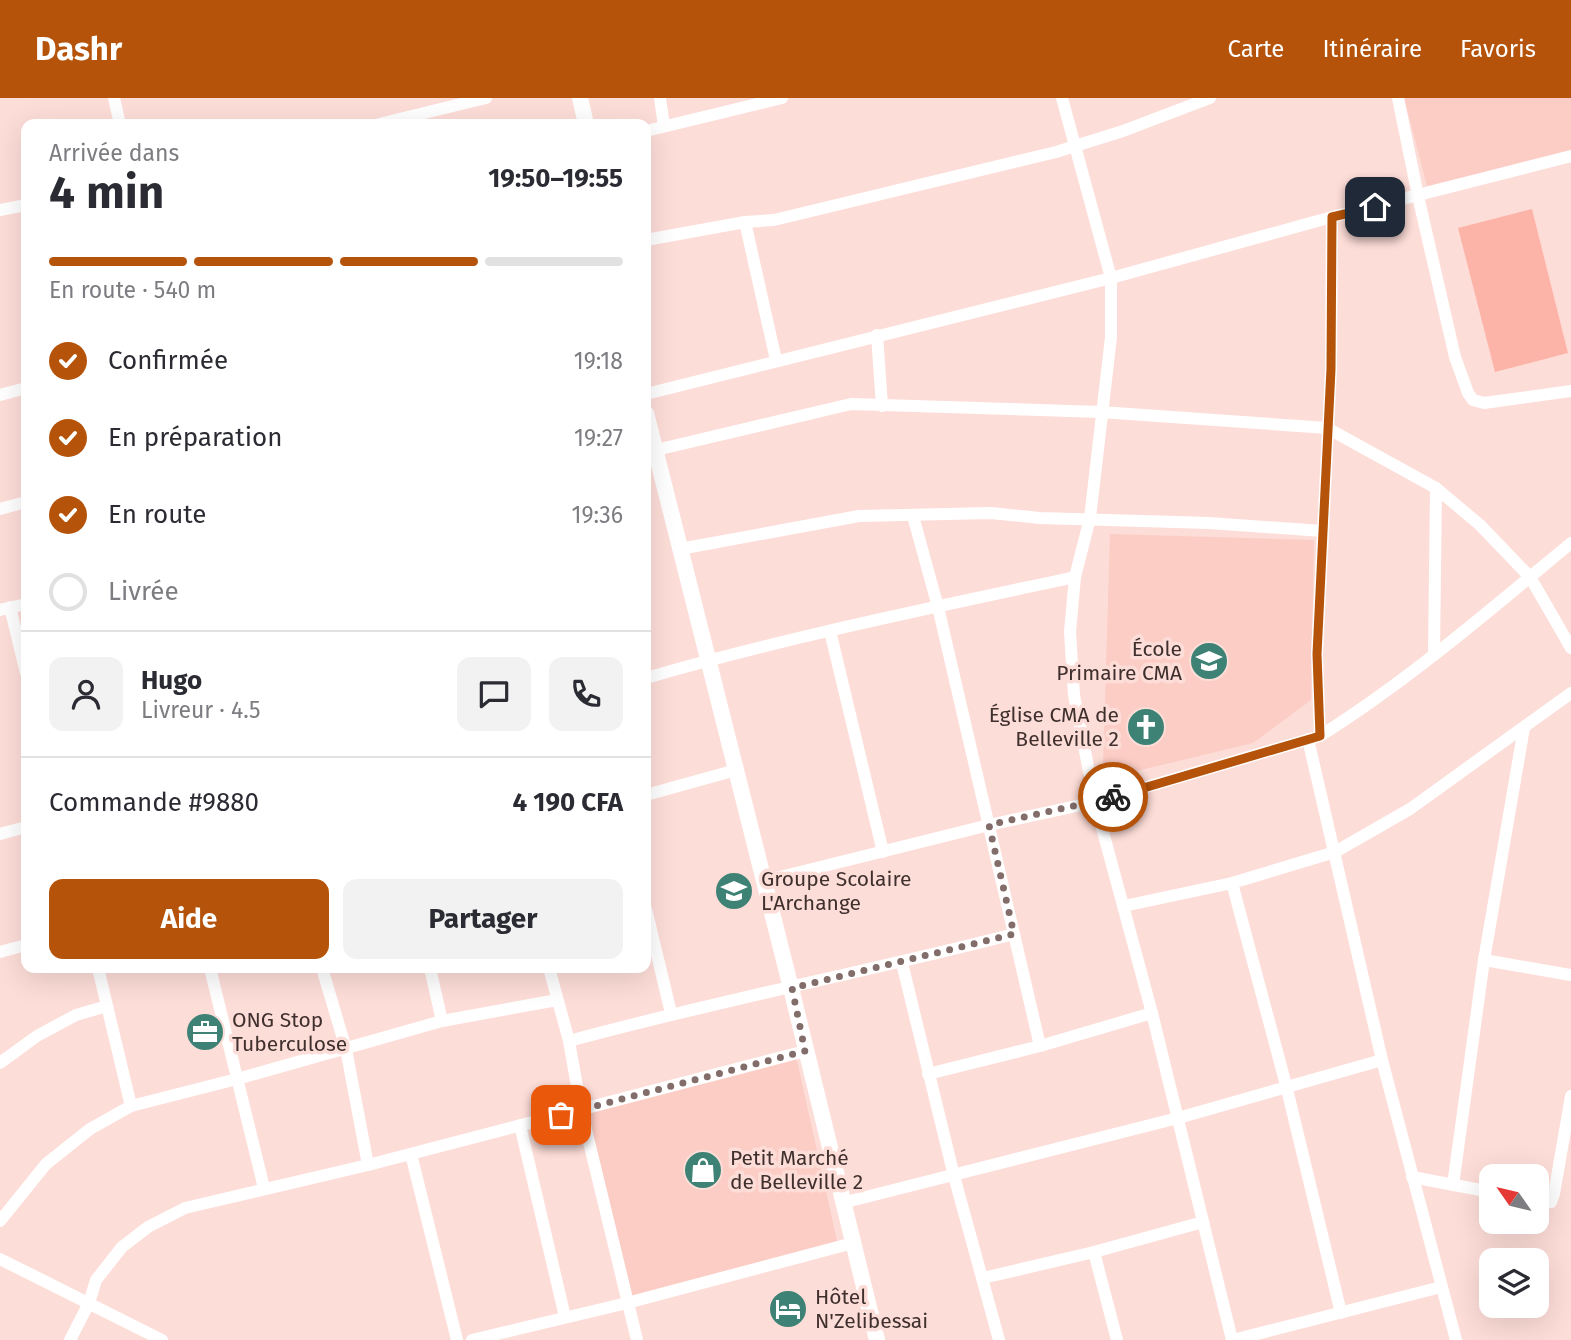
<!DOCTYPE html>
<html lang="fr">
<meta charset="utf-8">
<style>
:root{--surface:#fff;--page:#f2f2f3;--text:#2b2b33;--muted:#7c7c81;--line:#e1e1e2;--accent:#b45309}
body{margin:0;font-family:"Fira Sans",sans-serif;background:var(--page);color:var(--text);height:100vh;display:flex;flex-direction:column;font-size:26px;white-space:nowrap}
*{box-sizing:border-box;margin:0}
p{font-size:23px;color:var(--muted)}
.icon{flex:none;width:38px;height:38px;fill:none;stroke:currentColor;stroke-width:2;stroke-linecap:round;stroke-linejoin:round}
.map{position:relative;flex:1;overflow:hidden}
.panel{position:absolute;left:21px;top:21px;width:630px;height:854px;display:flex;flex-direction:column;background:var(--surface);border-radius:14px;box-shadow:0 7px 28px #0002}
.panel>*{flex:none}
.needle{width:46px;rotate:304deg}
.fabs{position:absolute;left:1479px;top:1066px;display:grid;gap:14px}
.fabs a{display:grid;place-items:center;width:70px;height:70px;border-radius:14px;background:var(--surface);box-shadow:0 7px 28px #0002;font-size:35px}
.pin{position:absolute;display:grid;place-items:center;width:60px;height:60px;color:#fff;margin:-30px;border-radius:14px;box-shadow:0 4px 10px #0006}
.courier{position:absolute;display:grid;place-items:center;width:70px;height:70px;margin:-35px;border:5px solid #b45309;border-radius:50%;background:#fff;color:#222;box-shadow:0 2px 9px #0007}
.head em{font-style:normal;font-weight:700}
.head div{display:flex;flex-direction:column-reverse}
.head{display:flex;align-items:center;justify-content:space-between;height:119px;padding:0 28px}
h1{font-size:46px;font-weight:700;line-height:52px}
.bar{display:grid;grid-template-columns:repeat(4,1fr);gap:10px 7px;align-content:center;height:84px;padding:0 28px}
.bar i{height:9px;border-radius:5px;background:var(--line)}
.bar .current{background:var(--accent)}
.bar p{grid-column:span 4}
.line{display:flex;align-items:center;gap:18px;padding:0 28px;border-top:2px solid var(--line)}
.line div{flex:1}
.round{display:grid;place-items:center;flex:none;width:74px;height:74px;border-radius:14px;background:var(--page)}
ol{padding:0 28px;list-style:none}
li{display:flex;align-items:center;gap:21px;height:77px}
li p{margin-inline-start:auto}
li .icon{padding:7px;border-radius:50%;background:var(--accent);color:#fff;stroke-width:4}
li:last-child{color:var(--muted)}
li i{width:38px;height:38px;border:4px solid var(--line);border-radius:50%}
.button{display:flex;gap:14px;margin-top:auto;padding:14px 28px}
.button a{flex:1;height:80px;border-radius:14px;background:var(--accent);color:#fff;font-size:28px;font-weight:700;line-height:80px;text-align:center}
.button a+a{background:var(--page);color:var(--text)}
header{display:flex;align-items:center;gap:42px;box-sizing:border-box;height:98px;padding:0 35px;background:var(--accent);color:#fff}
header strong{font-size:33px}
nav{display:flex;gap:38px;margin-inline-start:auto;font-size:24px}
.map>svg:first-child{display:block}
.built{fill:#fccdc5}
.green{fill:#fdb4a8}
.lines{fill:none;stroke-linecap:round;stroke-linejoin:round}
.minor{stroke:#fff;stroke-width:12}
.major{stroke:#fff;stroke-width:16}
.done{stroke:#826d6a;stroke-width:7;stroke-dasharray:0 12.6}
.route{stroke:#b45309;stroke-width:9}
.labels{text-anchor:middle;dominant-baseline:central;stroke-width:7;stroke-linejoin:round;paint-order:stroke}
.poi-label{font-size:21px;fill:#3f302e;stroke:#fdddd8;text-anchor:start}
</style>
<header>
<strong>Dashr</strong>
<nav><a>Carte</a><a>Itinéraire</a><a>Favoris</a></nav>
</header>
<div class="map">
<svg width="1571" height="1242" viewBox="0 0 1571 1242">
<rect width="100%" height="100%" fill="#fdddd8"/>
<g class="built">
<polygon points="1404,0 1571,0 1571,53 1427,88"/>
<polygon points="1110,436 1314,442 1311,602 1253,645 1120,677 1103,667"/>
<polygon points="796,958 838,1147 632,1199 584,1013"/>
</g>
<polygon class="green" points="1532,111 1568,255 1495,274 1458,130"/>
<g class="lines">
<g class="minor">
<polyline points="114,0 120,26"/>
<polyline points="660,0 664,28"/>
<polyline points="1062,0 1111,180 1111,239 1090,420 1075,479 1070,534 1074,597 1095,704 1152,915 1232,1242"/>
<polyline points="1398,0 1418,98 1455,259 1468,295 1473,302 1484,305 1571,293"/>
<polyline points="379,26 486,0"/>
<polyline points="646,33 782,0"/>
<polyline points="0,112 26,107"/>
<polyline points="745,124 776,262"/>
<polyline points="646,142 745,124 774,122 1056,54 1123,33 1210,0"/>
<polyline points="877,237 882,308"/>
<polyline points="646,296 1111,180 1332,119 1571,58"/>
<polyline points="0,297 26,290"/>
<polyline points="656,352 851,306 1101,314 1327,330 1436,390 1480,427 1530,479 1571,550"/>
<polyline points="0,411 26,404"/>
<polyline points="913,418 938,509 1040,948"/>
<polyline points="680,451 859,418 991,415 1040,420 1209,425 1323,433"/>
<polyline points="10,509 26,575"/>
<polyline points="0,512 26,506"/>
<polyline points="830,533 883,754"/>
<polyline points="1434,557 1436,390"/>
<path d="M646,580C787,539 931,510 1075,479"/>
<polyline points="1320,638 1317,556 1331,271 1332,119"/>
<polyline points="1308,641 1382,962 1456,1242"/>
<polyline points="646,697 736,672"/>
<polyline points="0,736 26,729"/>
<path d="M764,783L989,727L1095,704L1320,638C1409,582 1490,512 1571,445"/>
<polyline points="1232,785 1286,987 1341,1215"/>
<polyline points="1124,808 1232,785 1335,754 1410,711 1571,595"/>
<polyline points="646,811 671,915"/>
<polyline points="0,854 26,847"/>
<polyline points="1484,862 1571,877"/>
<polyline points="902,865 954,1078 999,1242"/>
<polyline points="98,870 131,1008"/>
<polyline points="210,870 264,1090"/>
<polyline points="322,870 346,951 368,1067"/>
<polyline points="430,870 442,923"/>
<polyline points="549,870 569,943 581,1011 637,1242"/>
<path d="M569,943C716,903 866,874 1014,836"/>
<polyline points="0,965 37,938 76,917 107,908"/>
<polyline points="928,976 1040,948 1152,915"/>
<polyline points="520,1027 565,1219"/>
<polyline points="411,1056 457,1242"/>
<polyline points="1412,1079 1491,1094"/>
<polyline points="1453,1087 1484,862 1524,630"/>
<polyline points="1536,1102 1551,1104 1554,1096 1571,998"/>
<polyline points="842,1105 1178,1020 1382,962"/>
<polyline points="0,1123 46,1066 90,1031 131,1008 237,981 442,923 557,902"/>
<polyline points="1094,1154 1117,1242"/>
<polyline points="0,1161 162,1242"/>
<polyline points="983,1180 1094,1154 1203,1124"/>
<polyline points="70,1242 89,1205 96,1182 122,1149 148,1129 185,1110 368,1067 805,953"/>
<polyline points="472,1242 627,1205 853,1145"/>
<polyline points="1233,1242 1441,1189"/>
</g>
<g class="major">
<polyline points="580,0 586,26"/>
<polyline points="646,315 791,890 877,1242"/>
</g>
</g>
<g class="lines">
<polyline class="done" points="561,1017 805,953 792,890 1014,836 989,727 1113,699"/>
<polyline class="route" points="1113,699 1320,638 1317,556 1331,271 1332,119 1375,109"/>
</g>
<defs>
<symbol id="school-disc" viewBox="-11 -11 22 22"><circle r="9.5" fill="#3e8275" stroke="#fdddd8"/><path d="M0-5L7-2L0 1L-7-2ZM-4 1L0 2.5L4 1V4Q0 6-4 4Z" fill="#fff"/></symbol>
<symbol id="church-disc" viewBox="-11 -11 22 22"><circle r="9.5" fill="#3e8275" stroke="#fdddd8"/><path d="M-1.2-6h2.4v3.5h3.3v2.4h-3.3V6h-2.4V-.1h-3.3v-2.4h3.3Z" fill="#fff"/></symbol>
<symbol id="office-disc" viewBox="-11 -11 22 22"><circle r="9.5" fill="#3e8275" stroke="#fdddd8"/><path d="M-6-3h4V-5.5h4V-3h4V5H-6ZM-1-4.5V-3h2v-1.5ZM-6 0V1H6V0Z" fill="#fff"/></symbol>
<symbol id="shop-disc" viewBox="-11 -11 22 22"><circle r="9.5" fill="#3e8275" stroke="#fdddd8"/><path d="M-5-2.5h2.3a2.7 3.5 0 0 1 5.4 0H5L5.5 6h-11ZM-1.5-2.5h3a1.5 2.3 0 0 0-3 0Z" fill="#fff"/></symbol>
<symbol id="hotel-disc" viewBox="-11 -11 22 22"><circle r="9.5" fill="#3e8275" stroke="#fdddd8"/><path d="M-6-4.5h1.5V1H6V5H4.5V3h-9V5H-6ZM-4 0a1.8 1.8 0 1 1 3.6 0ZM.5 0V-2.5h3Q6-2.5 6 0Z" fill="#fff"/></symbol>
</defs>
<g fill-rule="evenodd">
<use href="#school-disc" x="1187" y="541" width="44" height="44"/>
<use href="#church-disc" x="1124" y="607" width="44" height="44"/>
<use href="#school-disc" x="712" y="771" width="44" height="44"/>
<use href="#office-disc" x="183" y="912" width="44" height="44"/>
<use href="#shop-disc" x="681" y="1050" width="44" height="44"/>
<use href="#hotel-disc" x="766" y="1189" width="44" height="44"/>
</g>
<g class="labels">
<g class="poi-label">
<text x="1182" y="551" text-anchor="end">École<tspan x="1182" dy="24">Primaire CMA</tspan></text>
<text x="1119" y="617" text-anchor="end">Église CMA de<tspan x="1119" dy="24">Belleville 2</tspan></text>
<text x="761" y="781">Groupe Scolaire<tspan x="761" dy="24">L'Archange</tspan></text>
<text x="232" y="922">ONG Stop<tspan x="232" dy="24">Tuberculose</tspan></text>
<text x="730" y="1060">Petit Marché<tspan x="730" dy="24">de Belleville 2</tspan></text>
<text x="815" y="1199">Hôtel<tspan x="815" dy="24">N'Zelibessai</tspan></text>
</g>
</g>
</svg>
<div class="fabs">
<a><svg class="needle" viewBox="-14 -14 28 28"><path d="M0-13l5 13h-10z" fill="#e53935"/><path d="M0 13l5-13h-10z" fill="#7c7c81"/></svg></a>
<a><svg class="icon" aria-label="layers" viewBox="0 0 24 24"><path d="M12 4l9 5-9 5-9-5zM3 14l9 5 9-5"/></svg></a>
</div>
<div class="pin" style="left:561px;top:1017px;background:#ea580c"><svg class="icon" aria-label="bag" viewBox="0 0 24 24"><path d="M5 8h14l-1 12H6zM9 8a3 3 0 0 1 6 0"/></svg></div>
<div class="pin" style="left:1375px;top:109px;background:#1f2937"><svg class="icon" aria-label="home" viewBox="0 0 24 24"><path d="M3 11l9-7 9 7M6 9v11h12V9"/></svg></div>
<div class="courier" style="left:1113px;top:699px"><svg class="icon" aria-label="bike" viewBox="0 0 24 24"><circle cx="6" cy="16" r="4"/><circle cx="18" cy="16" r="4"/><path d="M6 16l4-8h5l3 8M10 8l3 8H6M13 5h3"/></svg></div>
<section class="panel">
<div class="head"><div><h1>4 min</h1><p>Arrivée dans</p></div><em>19:50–19:55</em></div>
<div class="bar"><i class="current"></i><i class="current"></i><i class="current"></i><i></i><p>En route · 540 m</p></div>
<ol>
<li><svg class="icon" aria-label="check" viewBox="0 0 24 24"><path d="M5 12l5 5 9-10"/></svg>Confirmée<p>19:18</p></li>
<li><svg class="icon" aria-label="check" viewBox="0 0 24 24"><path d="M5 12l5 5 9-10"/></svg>En préparation<p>19:27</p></li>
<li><svg class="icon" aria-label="check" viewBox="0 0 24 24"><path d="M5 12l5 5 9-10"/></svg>En route<p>19:36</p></li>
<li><i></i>Livrée</li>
</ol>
<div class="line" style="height:126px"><a class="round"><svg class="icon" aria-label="person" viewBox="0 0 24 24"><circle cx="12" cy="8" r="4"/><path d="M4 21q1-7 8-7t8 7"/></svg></a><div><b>Hugo</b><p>Livreur · 4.5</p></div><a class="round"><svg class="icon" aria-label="chat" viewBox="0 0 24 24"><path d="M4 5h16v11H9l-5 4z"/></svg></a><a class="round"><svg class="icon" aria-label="phone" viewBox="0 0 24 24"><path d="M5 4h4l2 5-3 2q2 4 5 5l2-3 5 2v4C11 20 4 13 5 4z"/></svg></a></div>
<div class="line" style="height:91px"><div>Commande #9880</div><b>4 190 CFA</b></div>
<div class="button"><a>Aide</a><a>Partager</a></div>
</section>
</div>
